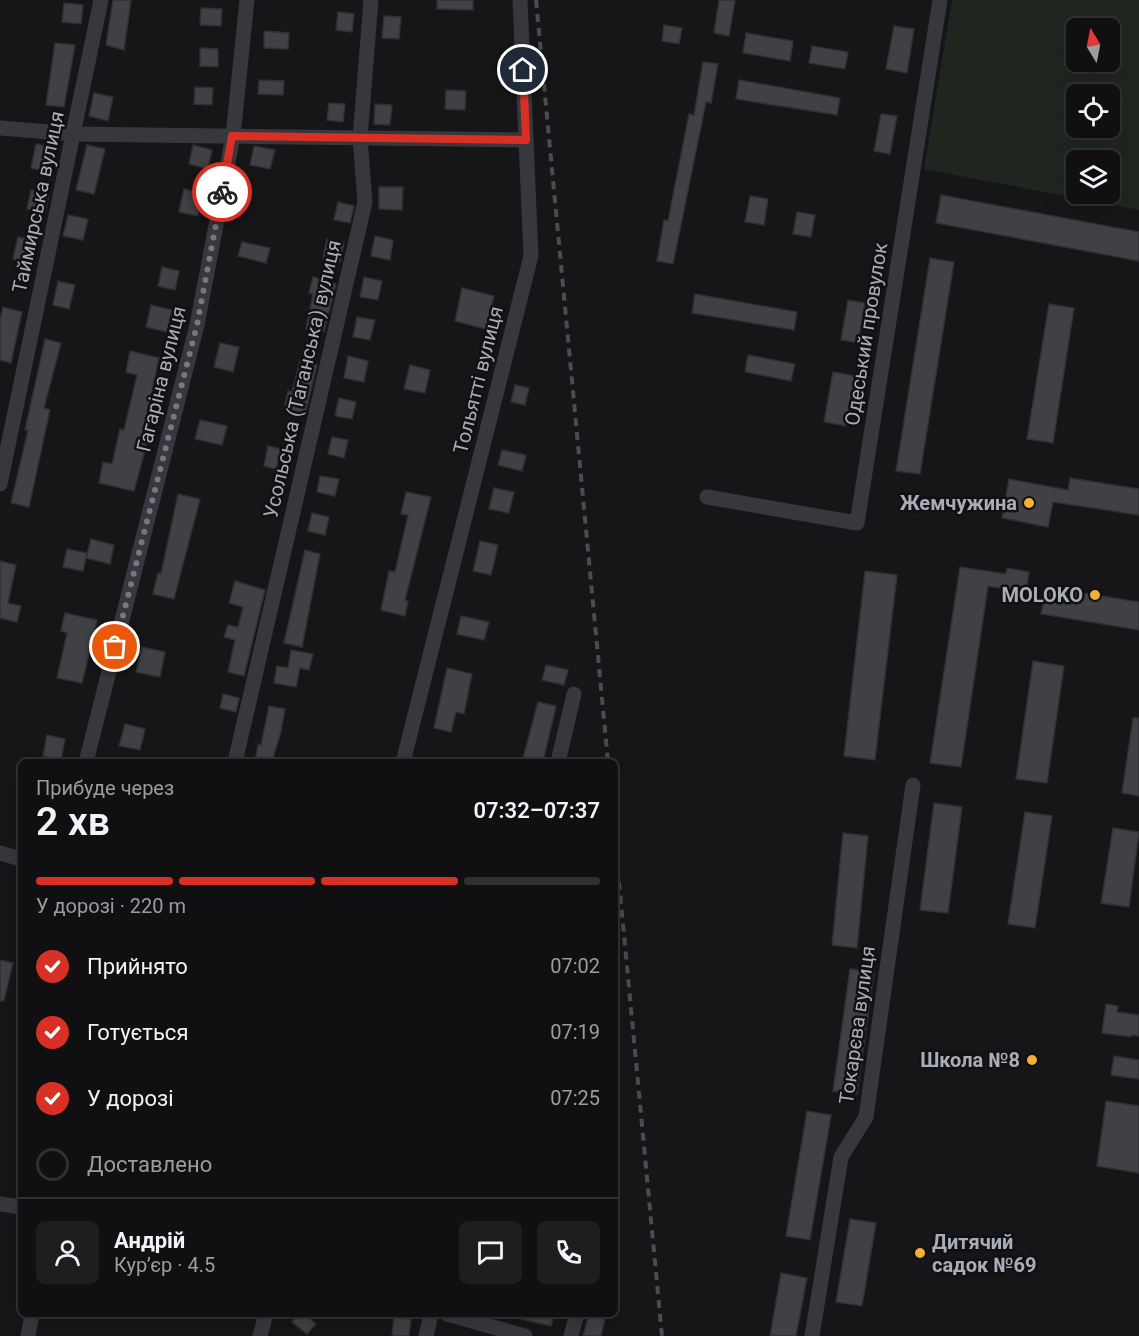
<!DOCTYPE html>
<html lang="uk">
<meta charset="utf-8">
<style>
:root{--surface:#101012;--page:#1e1e20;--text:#f1f3f6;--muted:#9c9d9f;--line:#303032;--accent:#d93025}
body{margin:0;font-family:Roboto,sans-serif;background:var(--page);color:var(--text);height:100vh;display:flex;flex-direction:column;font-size:22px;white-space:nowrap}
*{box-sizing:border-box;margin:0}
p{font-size:20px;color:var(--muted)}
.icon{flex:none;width:33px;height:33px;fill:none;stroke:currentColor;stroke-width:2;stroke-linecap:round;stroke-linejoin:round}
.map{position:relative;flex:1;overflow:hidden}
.sheet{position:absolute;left:18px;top:759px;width:600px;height:558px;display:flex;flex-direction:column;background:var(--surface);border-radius:9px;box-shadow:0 6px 24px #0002,0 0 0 2px var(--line)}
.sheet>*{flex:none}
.needle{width:39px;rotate:350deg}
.buttons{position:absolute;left:1066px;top:18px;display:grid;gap:12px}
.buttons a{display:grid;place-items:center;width:54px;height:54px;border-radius:9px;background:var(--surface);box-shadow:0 6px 24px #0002,0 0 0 2px var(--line);font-size:30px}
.pin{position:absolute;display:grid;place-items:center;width:51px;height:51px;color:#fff;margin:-26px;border:3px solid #fff;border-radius:50%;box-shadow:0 2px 6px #0007}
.courier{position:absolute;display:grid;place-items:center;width:60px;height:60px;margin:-30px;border:4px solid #d93025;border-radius:50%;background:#fff;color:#222;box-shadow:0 2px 8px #0007}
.overview em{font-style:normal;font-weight:600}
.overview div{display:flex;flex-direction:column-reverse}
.overview{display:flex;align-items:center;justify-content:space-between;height:102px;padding:0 18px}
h1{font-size:39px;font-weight:600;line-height:45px}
.bar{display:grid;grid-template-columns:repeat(4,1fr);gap:9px 6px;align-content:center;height:72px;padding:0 18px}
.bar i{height:8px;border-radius:4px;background:var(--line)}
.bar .on{background:var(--accent)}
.bar p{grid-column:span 4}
.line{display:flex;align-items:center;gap:15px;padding:0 18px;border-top:2px solid var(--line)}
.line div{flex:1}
.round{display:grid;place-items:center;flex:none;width:63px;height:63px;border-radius:9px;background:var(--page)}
ol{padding:0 18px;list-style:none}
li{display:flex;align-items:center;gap:18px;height:66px}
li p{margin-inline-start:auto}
li .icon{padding:6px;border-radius:50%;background:var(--accent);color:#fff;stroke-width:4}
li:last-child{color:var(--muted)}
li i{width:33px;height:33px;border:3px solid var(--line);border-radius:50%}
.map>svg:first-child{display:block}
.green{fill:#1e261f;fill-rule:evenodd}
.building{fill:#404145;stroke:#303034;stroke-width:1.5}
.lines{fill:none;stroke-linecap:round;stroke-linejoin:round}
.minor{stroke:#37383d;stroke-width:15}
.rail{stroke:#4a4c52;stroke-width:4;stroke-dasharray:8 6;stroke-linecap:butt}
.done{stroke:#757880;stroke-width:6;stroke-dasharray:0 10.8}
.route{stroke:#d93025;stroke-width:8}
.poi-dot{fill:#f2b134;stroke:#111113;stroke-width:2}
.labels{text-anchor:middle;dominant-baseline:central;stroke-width:5;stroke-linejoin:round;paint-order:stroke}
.street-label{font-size:20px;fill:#a8adb8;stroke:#111113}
.poi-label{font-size:20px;font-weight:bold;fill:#a8adb8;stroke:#111113;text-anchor:end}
</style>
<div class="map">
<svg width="1139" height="1336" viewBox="0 0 1139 1336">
<rect width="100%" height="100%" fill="#161618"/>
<path class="green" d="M952,0H1139V210L924,169ZM1077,28H1110V62H1077ZM1077,94H1110V128H1077ZM1077,160H1110V194H1077Z"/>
<g class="building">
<polygon points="113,0 131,0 124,50 106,45"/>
<polygon points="437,0 473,0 473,10 437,9"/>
<polygon points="719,0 735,0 729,36 714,33"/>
<polygon points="64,3 83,5 81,24 62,22"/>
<polygon points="201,8 222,9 221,26 200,25"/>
<polygon points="338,12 354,14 352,32 336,30"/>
<polygon points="384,16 401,17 399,39 382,38"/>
<polygon points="664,25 682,28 679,44 662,41"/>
<polygon points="894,26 914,29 907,73 886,69"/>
<polygon points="264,31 289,33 288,49 264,48"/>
<polygon points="746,33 793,41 790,61 743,53"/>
<polygon points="55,43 75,45 64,107 46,105"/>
<polygon points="812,46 848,52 845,69 809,63"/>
<polygon points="200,48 218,49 218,67 200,66"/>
<polygon points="703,62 718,64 711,103 706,102 673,264 657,261 664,220 668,221 689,114 694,115"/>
<polygon points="259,80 284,81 283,95 258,94"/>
<polygon points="739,80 840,98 837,115 736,99"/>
<polygon points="195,87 213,88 212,105 194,104"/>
<polygon points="446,90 466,91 465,110 445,109"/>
<polygon points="94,93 113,97 108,121 89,116"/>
<polygon points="329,103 345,104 343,122 327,120"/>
<polygon points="375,104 392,105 390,125 374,124"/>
<polygon points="881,114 897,116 890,154 874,151"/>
<polygon points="36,144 56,148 50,172 31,168"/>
<polygon points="87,145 105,149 94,194 76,190"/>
<polygon points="193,145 212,150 208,169 189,164"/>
<polygon points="254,146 275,150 270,169 250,165"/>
<polygon points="379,187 403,187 402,210 379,209"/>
<polygon points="184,189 203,193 198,216 179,212"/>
<polygon points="31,190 49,194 45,213 27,209"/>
<polygon points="941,195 1139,232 1139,261 936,223"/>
<polygon points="750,196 768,199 764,225 745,222"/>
<polygon points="338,202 354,206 350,223 334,220"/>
<polygon points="797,212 815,215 811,237 793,234"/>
<polygon points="68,215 88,219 83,240 63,236"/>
<polygon points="375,236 393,240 390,260 371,256"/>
<polygon points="18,237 36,241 31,263 13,259"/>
<polygon points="327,239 344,243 340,262 323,258"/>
<polygon points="242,242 270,248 266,263 238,256"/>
<polygon points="930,258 954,262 920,474 896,471"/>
<polygon points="162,267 179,271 175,290 158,286"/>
<polygon points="313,277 336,284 324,332 306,329 313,294 309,293"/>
<polygon points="364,277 382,281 378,300 360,297"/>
<polygon points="58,281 75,285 69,309 53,305"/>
<polygon points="462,288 494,296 486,329 455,321"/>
<polygon points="695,294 797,312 794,330 692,313"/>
<polygon points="848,300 865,303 858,343 841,340"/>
<polygon points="1049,304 1074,308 1053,443 1027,439"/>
<polygon points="151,305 172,310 167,332 146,327"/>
<polygon points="3,307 22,312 11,363 0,360 0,319"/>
<polygon points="357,317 375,320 370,340 353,337"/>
<polygon points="45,339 61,343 44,408 50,410 29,507 11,503 28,430 25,430"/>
<polygon points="220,343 239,347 233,372 214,367"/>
<polygon points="130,351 159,358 143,434 149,435 134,491 99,483 103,462 112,464 120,429 124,430 137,375 126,372"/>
<polygon points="748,355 795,364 791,381 745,372"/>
<polygon points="348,356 368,361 364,382 344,378"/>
<polygon points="300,361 317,365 305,414 284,409 288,391 292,392"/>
<polygon points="410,365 430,370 425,393 404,389"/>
<polygon points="833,372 855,376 846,426 824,422"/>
<polygon points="515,385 529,388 525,405 511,402"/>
<polygon points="339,398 356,402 352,419 335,416"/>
<polygon points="200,420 227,426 222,445 195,439"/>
<polygon points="332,437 348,440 344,458 328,454"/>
<polygon points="268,446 281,449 276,469 264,466"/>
<polygon points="502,450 526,455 522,471 498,465"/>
<polygon points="320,476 339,479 335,496 317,492"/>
<polygon points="1070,478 1139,489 1139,515 1053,502 1048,527 1002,518 1009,479 1068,490"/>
<polygon points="494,488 514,492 509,513 489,509"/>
<polygon points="406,492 431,497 405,600 408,601 405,616 381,610 389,571 395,572 408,515 401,514"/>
<polygon points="178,494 200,499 174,599 153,594 158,573 161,574"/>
<polygon points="312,513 329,517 325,535 308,531"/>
<polygon points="91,539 114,545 110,564 86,558"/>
<polygon points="480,541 498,545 491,575 473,571"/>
<polygon points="67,549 87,553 83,571 63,567"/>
<polygon points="305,550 320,554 302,647 284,643"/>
<polygon points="0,561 16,565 8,603 21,606 17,622 0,618"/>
<polygon points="960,567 1006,574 1007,568 1029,572 1026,592 988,586 961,767 930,763"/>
<polygon points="865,571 897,575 875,760 844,756"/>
<polygon points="235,581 265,590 244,676 228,672 235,640 224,637 228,625 238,627 243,607 229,603"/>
<polygon points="1046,587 1139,602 1139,630 1041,614"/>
<polygon points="65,613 97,620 82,683 57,678 67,633 61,631"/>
<polygon points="461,616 489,622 484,640 457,634"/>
<polygon points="142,647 165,652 160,677 136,672"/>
<polygon points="291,650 313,654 309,670 300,668 296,687 274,683 277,666 288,668"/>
<polygon points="1033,661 1064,666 1047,783 1016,779"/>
<polygon points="546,665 568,670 564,685 542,680"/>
<polygon points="447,668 472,674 464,714 456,712 451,732 434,728"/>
<polygon points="223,694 239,698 236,712 220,708"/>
<polygon points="538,702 556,706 543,762 522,762"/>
<polygon points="269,706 285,709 281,731 272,762 255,762 258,744 261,745"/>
<polygon points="1133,718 1139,718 1139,796 1122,793"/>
<polygon points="125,724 145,729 140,750 119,746"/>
<polygon points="47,735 65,739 61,760 43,756"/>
<polygon points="934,803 962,807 948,913 920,910"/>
<polygon points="1025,812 1052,816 1035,928 1008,924"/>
<polygon points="1113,828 1139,832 1129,907 1101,903"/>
<polygon points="843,833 868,836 857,948 832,945"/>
<polygon points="0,960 13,963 4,1001 0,1001"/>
<polygon points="850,969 874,972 857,1094 833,1091"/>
<polygon points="1106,1004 1118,1006 1117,1012 1139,1015 1139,1036 1131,1035 1131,1037 1102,1033"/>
<polygon points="1114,1056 1139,1060 1139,1079 1111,1075"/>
<polygon points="1106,1101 1139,1106 1139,1173 1097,1166"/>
<polygon points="807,1111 831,1115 810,1240 786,1236"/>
<polygon points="850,1219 876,1223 862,1306 836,1302"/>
<polygon points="781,1273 807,1278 796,1336 770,1336"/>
<polygon points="298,1314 304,1314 316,1324 307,1334 292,1322"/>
<polygon points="518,1314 554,1314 551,1326 517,1318"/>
<polygon points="589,1314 606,1314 601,1336 583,1336"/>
<polygon points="394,1317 411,1319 409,1336 392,1336"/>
</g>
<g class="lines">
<g class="minor">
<polyline points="0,128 74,134 526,140"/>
<polyline points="0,484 101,0"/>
<polyline points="707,497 857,523 940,0"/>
<polyline points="86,762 197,325 233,136 247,0"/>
<polyline points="235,762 365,202 360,138 371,0"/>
<polyline points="403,762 531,256 520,0"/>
<polyline points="558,762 574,694"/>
<polyline points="0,853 21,859"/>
<polyline points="0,1204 21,1207"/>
<polyline points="447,1314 525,1336"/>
<polyline points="28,1336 32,1314"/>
<polyline points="260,1336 266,1314"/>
<polyline points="426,1336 431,1314"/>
<polyline points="571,1336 577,1314"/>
<polyline points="812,1336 841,1157 866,1117 913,785"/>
</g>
<g class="rail">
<polyline points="536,0 608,762"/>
<polyline points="615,840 662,1336"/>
</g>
</g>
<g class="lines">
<polyline class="done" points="115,647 197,325 222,192"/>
<polyline class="route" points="222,192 232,136 526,140 523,70"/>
</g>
<g class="poi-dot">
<circle cx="1029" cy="503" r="6"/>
<circle cx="1095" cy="595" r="6"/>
<circle cx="1032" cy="1060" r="6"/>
<circle cx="920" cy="1253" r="6"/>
</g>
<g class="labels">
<g class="street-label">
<text transform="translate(38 202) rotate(-78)">Таймирська вулиця</text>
<text transform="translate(866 334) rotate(-81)">Одеський провулок</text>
<text transform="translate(161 379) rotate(-76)">Гагаріна вулиця</text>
<text transform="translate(302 379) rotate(-77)">Усольська (Таганська) вулиця</text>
<text transform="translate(478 380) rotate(-76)">Тольятті вулиця</text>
<text transform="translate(857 1025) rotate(-82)">Токарєва вулиця</text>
</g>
<g class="poi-label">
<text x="1017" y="503">Жемчужина</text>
<text x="1083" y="595">MOLOKO</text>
<text x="1020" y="1060">Школа №8</text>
<text x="932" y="1242" text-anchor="start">Дитячий<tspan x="932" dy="23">садок №69</tspan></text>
</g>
</g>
</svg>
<div class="buttons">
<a><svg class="needle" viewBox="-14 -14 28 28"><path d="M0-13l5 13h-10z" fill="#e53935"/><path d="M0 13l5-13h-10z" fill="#9c9d9f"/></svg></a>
<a><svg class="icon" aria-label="locate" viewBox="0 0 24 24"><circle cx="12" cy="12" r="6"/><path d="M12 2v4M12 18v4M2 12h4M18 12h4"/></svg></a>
<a><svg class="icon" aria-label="layers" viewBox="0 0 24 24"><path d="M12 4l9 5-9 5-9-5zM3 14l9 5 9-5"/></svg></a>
</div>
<div class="pin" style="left:115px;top:647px;background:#ea580c"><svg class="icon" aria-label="bag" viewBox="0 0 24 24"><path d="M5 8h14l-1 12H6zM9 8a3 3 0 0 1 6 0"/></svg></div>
<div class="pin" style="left:523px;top:70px;background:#1f2937"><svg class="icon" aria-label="home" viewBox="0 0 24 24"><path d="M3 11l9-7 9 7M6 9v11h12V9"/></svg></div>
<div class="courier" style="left:222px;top:192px"><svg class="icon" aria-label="bike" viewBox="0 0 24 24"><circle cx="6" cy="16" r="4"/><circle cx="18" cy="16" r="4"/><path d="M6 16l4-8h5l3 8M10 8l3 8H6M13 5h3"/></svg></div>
<section class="sheet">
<div class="overview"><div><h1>2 хв</h1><p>Прибуде через</p></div><em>07:32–07:37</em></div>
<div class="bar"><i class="on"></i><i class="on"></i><i class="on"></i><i></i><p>У дорозі · 220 m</p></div>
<ol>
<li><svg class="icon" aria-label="check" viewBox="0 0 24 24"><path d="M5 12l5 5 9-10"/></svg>Прийнято<p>07:02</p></li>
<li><svg class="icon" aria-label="check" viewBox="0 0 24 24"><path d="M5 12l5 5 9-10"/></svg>Готується<p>07:19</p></li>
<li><svg class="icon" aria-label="check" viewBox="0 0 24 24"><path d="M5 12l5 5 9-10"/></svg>У дорозі<p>07:25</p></li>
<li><i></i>Доставлено</li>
</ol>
<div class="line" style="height:108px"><a class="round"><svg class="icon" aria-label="person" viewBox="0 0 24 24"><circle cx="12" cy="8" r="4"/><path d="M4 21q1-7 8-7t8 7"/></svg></a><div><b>Андрій</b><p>Кур’єр · 4.5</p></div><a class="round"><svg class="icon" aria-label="chat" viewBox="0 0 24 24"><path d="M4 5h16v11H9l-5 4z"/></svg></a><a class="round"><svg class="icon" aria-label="phone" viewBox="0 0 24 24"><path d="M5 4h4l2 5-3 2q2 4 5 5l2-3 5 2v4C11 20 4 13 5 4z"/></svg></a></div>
</section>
</div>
